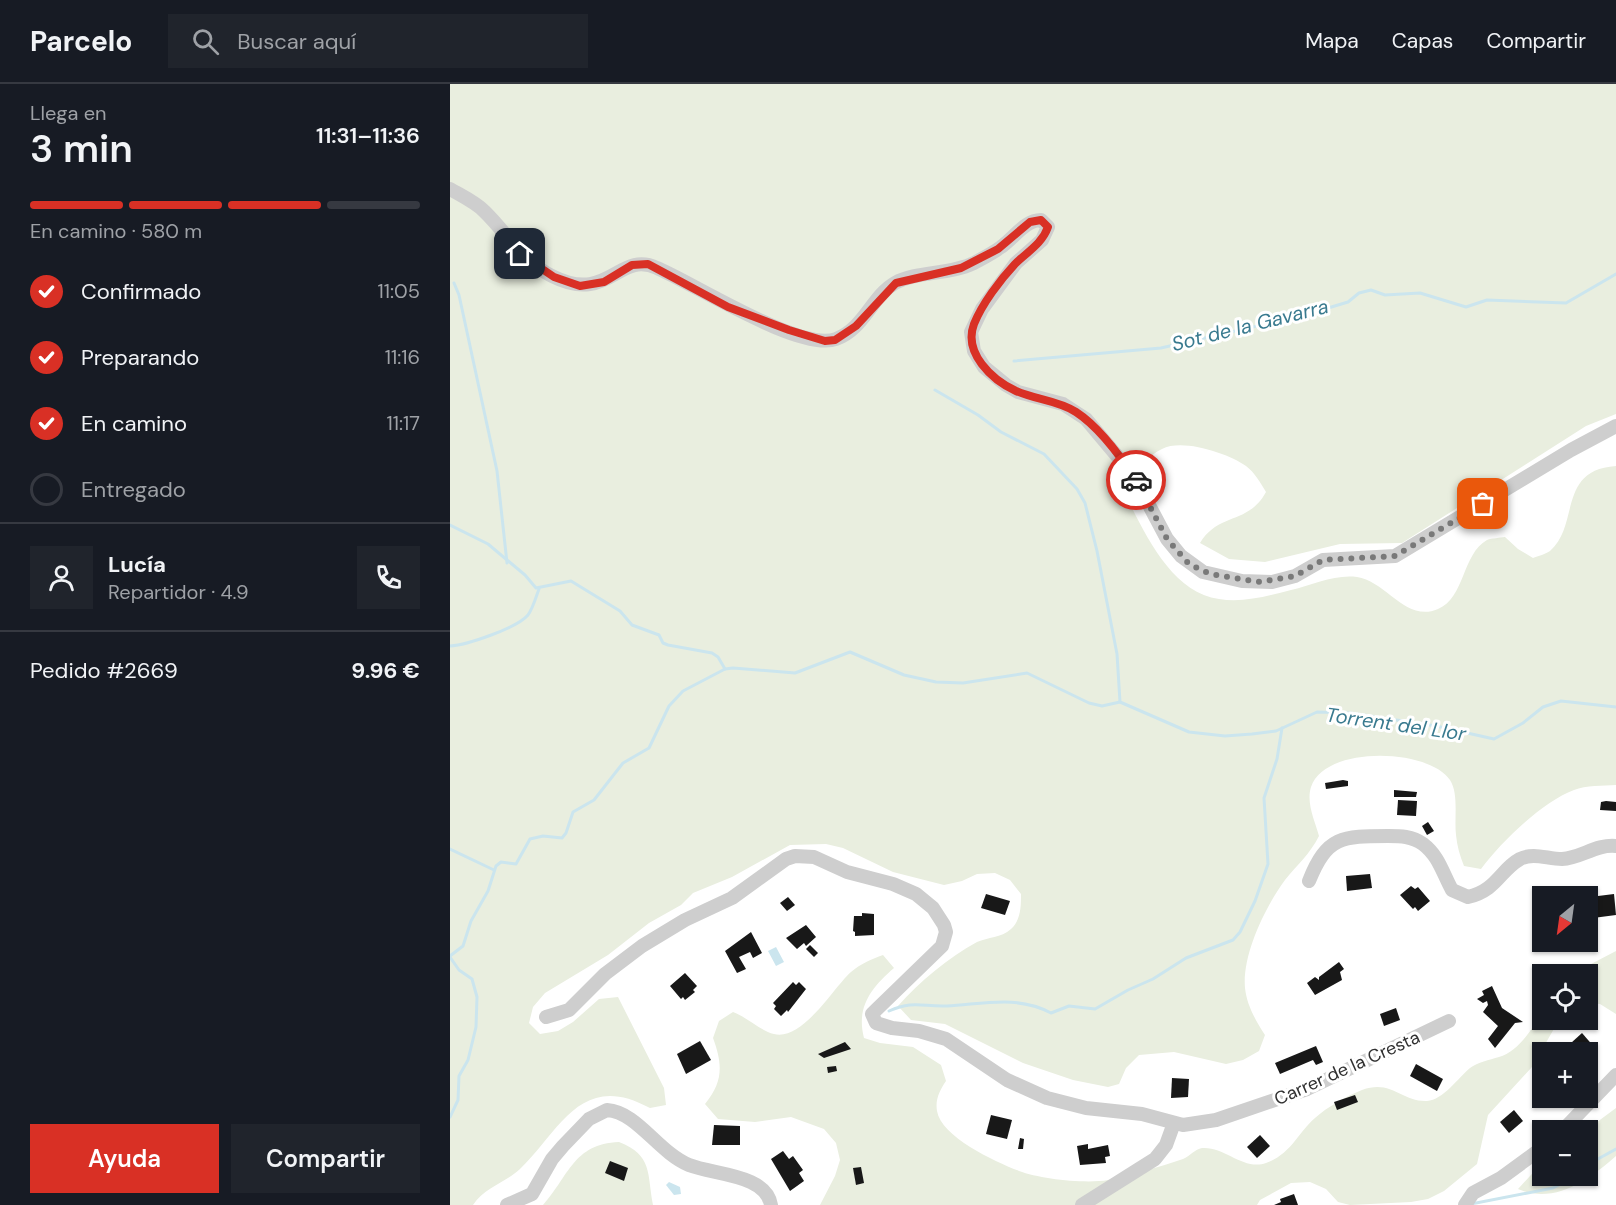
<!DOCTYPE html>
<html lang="es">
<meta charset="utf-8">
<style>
:root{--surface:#171b24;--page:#20242c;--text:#f1f3f6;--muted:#9ea1a6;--line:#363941;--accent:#d93025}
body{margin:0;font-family:"DM Sans",sans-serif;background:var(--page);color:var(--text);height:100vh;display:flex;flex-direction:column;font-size:22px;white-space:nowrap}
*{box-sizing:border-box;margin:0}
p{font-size:20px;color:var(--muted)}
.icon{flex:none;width:33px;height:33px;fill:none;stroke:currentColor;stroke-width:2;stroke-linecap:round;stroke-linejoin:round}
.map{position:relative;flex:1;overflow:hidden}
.drawer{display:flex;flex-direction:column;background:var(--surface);width:450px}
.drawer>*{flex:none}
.needle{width:39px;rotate:209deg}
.controls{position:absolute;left:1082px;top:802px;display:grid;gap:12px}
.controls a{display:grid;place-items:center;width:66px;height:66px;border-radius:0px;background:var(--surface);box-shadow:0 2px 4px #0004;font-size:30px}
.pin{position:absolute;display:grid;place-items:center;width:51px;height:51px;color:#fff;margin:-26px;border-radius:12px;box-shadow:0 3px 9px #0006}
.courier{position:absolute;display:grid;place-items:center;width:60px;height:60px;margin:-30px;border:4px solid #d93025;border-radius:50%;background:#fff;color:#222;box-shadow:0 2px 8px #0007}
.head em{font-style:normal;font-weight:600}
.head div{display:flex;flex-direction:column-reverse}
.head{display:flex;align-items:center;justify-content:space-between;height:102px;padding:0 30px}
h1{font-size:39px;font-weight:600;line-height:45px}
.bar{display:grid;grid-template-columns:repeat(4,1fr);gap:9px 6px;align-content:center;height:72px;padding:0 30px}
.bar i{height:8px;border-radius:4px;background:var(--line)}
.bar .current{background:var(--accent)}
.bar p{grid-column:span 4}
.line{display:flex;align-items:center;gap:15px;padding:0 30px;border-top:2px solid var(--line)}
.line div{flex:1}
.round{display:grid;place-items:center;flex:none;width:63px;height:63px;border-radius:0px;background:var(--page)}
ol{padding:0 30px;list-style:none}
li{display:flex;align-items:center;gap:18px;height:66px}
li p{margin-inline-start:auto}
li .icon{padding:6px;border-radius:50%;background:var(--accent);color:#fff;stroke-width:4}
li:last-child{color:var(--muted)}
li i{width:33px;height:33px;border:3px solid var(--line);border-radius:50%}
.action{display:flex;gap:12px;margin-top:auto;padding:12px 30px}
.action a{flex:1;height:69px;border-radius:0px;background:var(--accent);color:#fff;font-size:24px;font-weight:600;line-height:69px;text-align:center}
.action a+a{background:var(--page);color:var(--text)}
header{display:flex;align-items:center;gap:36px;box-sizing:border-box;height:84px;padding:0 30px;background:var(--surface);border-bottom:2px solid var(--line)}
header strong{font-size:28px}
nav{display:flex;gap:33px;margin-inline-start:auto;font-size:21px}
.search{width:420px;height:54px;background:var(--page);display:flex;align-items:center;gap:15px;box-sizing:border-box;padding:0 21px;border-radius:0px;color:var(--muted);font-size:22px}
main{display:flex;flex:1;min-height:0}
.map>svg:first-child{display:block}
.green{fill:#e9eedf}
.water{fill:#cbe5ee}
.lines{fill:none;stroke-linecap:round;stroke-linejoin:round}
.stream{stroke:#cbe5ee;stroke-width:3}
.building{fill:#181818}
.minor{stroke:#cecece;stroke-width:14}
.done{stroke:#797979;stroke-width:6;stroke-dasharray:0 10.8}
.route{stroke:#d93025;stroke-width:8}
.labels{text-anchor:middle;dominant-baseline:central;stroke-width:6;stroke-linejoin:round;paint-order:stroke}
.street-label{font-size:18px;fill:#313131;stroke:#fff}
.water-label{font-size:20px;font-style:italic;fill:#397a8f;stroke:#fff}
</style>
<header>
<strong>Parcelo</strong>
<div class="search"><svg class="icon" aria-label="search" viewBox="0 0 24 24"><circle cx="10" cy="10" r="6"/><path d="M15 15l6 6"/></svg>Buscar aquí</div>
<nav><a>Mapa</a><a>Capas</a><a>Compartir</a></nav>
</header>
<main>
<section class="drawer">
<div class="head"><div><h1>3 min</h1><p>Llega en</p></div><em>11:31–11:36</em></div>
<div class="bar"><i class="current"></i><i class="current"></i><i class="current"></i><i></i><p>En camino · 580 m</p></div>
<ol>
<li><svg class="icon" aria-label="check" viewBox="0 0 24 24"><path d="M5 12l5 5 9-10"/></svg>Confirmado<p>11:05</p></li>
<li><svg class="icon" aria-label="check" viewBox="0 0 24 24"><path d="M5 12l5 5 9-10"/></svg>Preparando<p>11:16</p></li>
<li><svg class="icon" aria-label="check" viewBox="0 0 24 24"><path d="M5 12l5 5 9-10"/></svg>En camino<p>11:17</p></li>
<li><i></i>Entregado</li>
</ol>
<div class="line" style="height:108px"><a class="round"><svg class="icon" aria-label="person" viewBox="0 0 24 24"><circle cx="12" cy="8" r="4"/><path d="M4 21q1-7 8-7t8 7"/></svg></a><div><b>Lucía</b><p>Repartidor · 4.9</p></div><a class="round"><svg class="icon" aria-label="phone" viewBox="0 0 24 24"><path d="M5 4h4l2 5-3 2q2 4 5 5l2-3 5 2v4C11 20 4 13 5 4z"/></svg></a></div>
<div class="line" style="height:78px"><div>Pedido #2669</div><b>9.96 €</b></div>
<div class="action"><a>Ayuda</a><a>Compartir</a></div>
</section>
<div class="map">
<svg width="1166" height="1121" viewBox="0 0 1166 1121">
<rect width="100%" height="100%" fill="#fff"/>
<g class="green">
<path d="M0,0H1166V330L1136,342L952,459L890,460L815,478L779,475L750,459C769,428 798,441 816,408C810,398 805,389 796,382C779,370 733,354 712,365C697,372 683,390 671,402C691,441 718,508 769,515C793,519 817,512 841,506C863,501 885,490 907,493C936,497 956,539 988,525C1015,514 1012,470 1037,456C1042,454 1050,454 1055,453L1068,465L1083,474C1088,472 1096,470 1100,467C1130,441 1107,386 1166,382V701C1153,702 1136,701 1124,706C1092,718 1051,758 1031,785L1014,782C1010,772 1007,762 1006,751C1004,734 1009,710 1000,696C978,664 875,661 861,703C856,719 865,737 869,752C860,770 847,781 835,796C815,823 792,871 795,904C797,922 806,937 815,951L809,967L793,976L776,980L724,968L689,971L676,984L669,1000L658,1003L623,996L573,979L495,940L461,936L448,922C470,897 498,874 527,858C538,853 551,854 561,845C571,836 571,822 571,810L560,796L545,789L527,790L512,797L494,801L443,788L393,764L376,760L340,761L282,793L243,809L231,821L199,839L158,871L95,909L83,923L79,939L90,950L108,947L123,938L149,915L168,913L214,1004L216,1021L200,1024C131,986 110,1046 70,1085C55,1099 35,1103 23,1121H0Z"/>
<polygon points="1166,867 1166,930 1150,920 1137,919 1137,891 1120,891"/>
<path d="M433,871L444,884C421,904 406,923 414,954L430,959L463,963L491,981L496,997C490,1006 485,1015 487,1027C491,1053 546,1078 569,1087C590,1095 636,1100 658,1096C683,1091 709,1083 733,1075C740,1072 745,1065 752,1064C774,1062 794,1087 816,1079C841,1070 847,1050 865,1034C877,1023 897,1012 912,1006C942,995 951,1018 977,1017C993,1016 1008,994 1020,984C1028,978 1039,976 1049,973C1068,968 1083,944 1092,928V936H1109L1082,983L1038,1031L1027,1080L994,1107L978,1115L961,1118L900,1121L888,1118L876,1105L860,1098L841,1099L810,1116L807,1121H370L385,1092L390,1076L386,1059L374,1045L341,1033L305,1038L268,1035L255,1020C273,998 273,981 263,954L269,937L283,928C297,933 309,946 324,950C353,957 383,904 401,888C410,880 422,875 433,871Z"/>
<path d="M1166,1024V1072C1139,1096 1104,1121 1068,1105L1092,1079V1092H1137L1135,1047Z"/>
<path d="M169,1058C203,1071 197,1090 203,1121H93C119,1092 123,1060 169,1058Z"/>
</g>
<g class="water">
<polygon points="326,863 334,878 326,882 318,867"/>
<polygon points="219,1098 230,1103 231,1110 224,1111 216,1101"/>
</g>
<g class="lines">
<g class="stream">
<polyline points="4,199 9,211 47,387 57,479"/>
<polyline points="564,277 711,264 855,231 898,218 909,209 921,206 935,211 970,209 1016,223 1037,216 1116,219 1166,190"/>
<polyline points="485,306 528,331 551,348 594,370 627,405 635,419 647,467 667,570 670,618"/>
<polyline points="0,441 38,460 75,491 86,504 121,497 170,527 182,541 209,551 213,559 218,561 262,569 268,573 275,585"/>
<path d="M0,562C17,561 67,544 78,531C83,524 86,513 89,505"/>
<polyline points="0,765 44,786"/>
<polyline points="0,872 13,862 21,837 38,807 46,782 51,778 66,780 80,755 93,752 112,754 116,749 123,728 144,716 173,679 199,664 219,622 233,607 275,585 283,584 345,589 400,568 454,591 486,598 513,599 577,589 639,619 652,622 670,618 739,648 775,652 802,650 826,647 867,628 900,629 986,642 1044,655 1073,639 1093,623 1111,617 1166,623"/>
<polyline points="0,873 9,886 22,895 27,913 26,943 18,976 9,992 8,1016 0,1033"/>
<path d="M439,927C464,916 472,923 497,922C534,920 567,911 601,929L619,922L645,925L678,906L703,895L736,874L783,856L790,848L805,817L818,780L814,714L827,675L832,644"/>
<polyline points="1137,1081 1166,1065"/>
<polyline points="1021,1120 1103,1104 1126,1092"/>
</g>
</g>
<g class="building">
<polygon points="893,696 898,697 898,702 876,705 875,699"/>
<polygon points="944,706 967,708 966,713 944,713"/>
<polygon points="948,716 967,717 966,732 947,731"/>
<polygon points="1156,717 1166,718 1166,727 1150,726 1151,718"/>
<polygon points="978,738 984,747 977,751 972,742"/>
<polygon points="920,790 922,804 897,807 896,792"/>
<polygon points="961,802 965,805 968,803 980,817 968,827 965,823 963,825 950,811"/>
<polygon points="536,810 560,817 555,831 531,824"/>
<polygon points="1164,810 1166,831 1143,834 1140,813"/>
<polygon points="338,813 345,821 337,827 330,819"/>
<polygon points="412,829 424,830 424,851 405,852 405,848 403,847 404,832 412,832"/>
<polygon points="356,841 366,853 356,862 354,859 347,865 336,854"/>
<polygon points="301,848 312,869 303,874 300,868 289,873 296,885 287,889 275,867"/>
<polygon points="360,861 368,869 364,873 356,865"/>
<polygon points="889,878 894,885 890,888 892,896 865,911 857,899 865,893 869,896 869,893"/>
<polygon points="1104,884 1108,891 1101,891 1099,888"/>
<polygon points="235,889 247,902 243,906 245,908 235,916 233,913 231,915 220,902"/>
<polygon points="343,898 346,901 349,898 356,905 338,928 337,926 331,932 324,925 326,922 323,919"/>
<polygon points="1042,902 1052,924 1073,938 1065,939 1045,964 1038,955 1048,942 1033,928 1038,921 1037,917 1033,919 1027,915 1034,911 1032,907"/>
<polygon points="946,924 950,936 934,942 930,930"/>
<polygon points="1132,949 1145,964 1137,971 1110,969"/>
<polygon points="250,957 261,976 236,990 227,970"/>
<polygon points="395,958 401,965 374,974 368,970"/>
<polygon points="866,962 873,978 866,981 863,976 830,990 825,979"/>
<polygon points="966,980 993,995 987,1007 960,992"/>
<polygon points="386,982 387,987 378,989 377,983"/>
<polygon points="722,994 739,995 738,1013 721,1014"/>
<polygon points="905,1011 908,1018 887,1026 884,1018"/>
<polygon points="1064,1026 1073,1037 1059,1049 1050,1038"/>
<polygon points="541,1031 562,1036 557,1055 536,1050"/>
<polygon points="264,1041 290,1042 290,1061 262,1061"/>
<polygon points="810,1051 820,1062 807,1074 797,1063"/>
<polygon points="570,1054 574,1055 573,1065 568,1065"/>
<polygon points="638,1060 638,1065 658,1061 660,1072 655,1073 656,1079 630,1081 627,1062"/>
<polygon points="333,1067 339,1075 343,1072 353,1086 349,1089 354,1097 340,1107 321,1075"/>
<polygon points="160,1077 178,1084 174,1097 155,1089"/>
<polygon points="411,1083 414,1099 406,1101 403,1084"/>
<polygon points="844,1110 848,1121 824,1121 831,1118 830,1115"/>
</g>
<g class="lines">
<g class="minor">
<path d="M0,105C12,112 25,118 34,127C58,150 71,177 102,192C159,221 168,166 207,184C243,199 350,268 386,255C414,245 422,212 445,199C467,187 499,191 524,179C533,174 543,169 551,163C564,154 575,136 591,136L598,143L592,156L566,179L532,225L521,248L524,267L534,283L556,301L568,308L613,320L636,335L683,391L717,455L731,472L753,488L792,497L822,498L845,492L873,476L945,472L1121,366L1166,342"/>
<path d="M859,797C877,752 892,752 938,752C950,752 962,752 973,760C989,772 993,790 1002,806L1018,813C1047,806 1050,786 1070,775C1084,768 1097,775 1112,775C1131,774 1146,760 1166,762"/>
<polyline points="96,933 119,926 155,890 192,862 235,836 282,814 336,775 345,772 364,773 397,788 443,800 466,810 483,824 494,841 496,848 492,862 426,926 422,930 426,939 442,944 469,947 496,955 557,996 597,1014 636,1024 692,1030 733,1041 766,1036 857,1005 999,937"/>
<polyline points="1112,1047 1166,991"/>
<path d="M57,1121L82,1110L102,1075L113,1062L139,1035L157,1026C187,1028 208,1068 239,1081C264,1091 316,1090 321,1121"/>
<polyline points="632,1121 705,1075 716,1061 724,1039"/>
<polyline points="1015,1121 1023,1109 1051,1094 1092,1064"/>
</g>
</g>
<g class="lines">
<polyline class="done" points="686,396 717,455 739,480 760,490 810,498 845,492 873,476 945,472 1033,420"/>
<path class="route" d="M70,170L104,193L130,202L154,198L182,181L198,180L278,223L339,246L375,257L385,256L406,242L446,199L511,184L548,165L580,138L591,136L598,143C592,160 577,168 565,180C550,196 532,220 524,240C513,269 542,296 566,307C586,316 607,316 626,328C649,343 671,373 686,396"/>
</g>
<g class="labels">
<g class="street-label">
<text transform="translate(897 984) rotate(-24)">Carrer de la Cresta</text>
</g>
<g class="water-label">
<text transform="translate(800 241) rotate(-14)">Sot de la Gavarra</text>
<text transform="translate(946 640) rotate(8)">Torrent del Llor</text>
</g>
</g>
</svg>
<div class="controls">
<a><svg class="needle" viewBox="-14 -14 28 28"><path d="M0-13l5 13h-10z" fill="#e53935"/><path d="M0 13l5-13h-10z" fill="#9ea1a6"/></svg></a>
<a><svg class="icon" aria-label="locate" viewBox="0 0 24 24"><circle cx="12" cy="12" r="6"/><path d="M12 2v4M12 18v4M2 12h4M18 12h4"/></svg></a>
<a>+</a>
<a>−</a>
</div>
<div class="pin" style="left:1033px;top:420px;background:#ea580c"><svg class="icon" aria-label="bag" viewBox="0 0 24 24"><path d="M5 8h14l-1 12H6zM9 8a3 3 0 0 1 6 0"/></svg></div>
<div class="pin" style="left:70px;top:170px;background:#1f2937"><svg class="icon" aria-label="home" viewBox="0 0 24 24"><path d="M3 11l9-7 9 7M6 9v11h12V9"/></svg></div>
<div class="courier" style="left:686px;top:396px"><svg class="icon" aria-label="car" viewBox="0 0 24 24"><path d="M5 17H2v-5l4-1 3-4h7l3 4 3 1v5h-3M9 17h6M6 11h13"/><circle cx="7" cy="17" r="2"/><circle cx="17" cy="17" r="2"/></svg></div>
</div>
</main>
